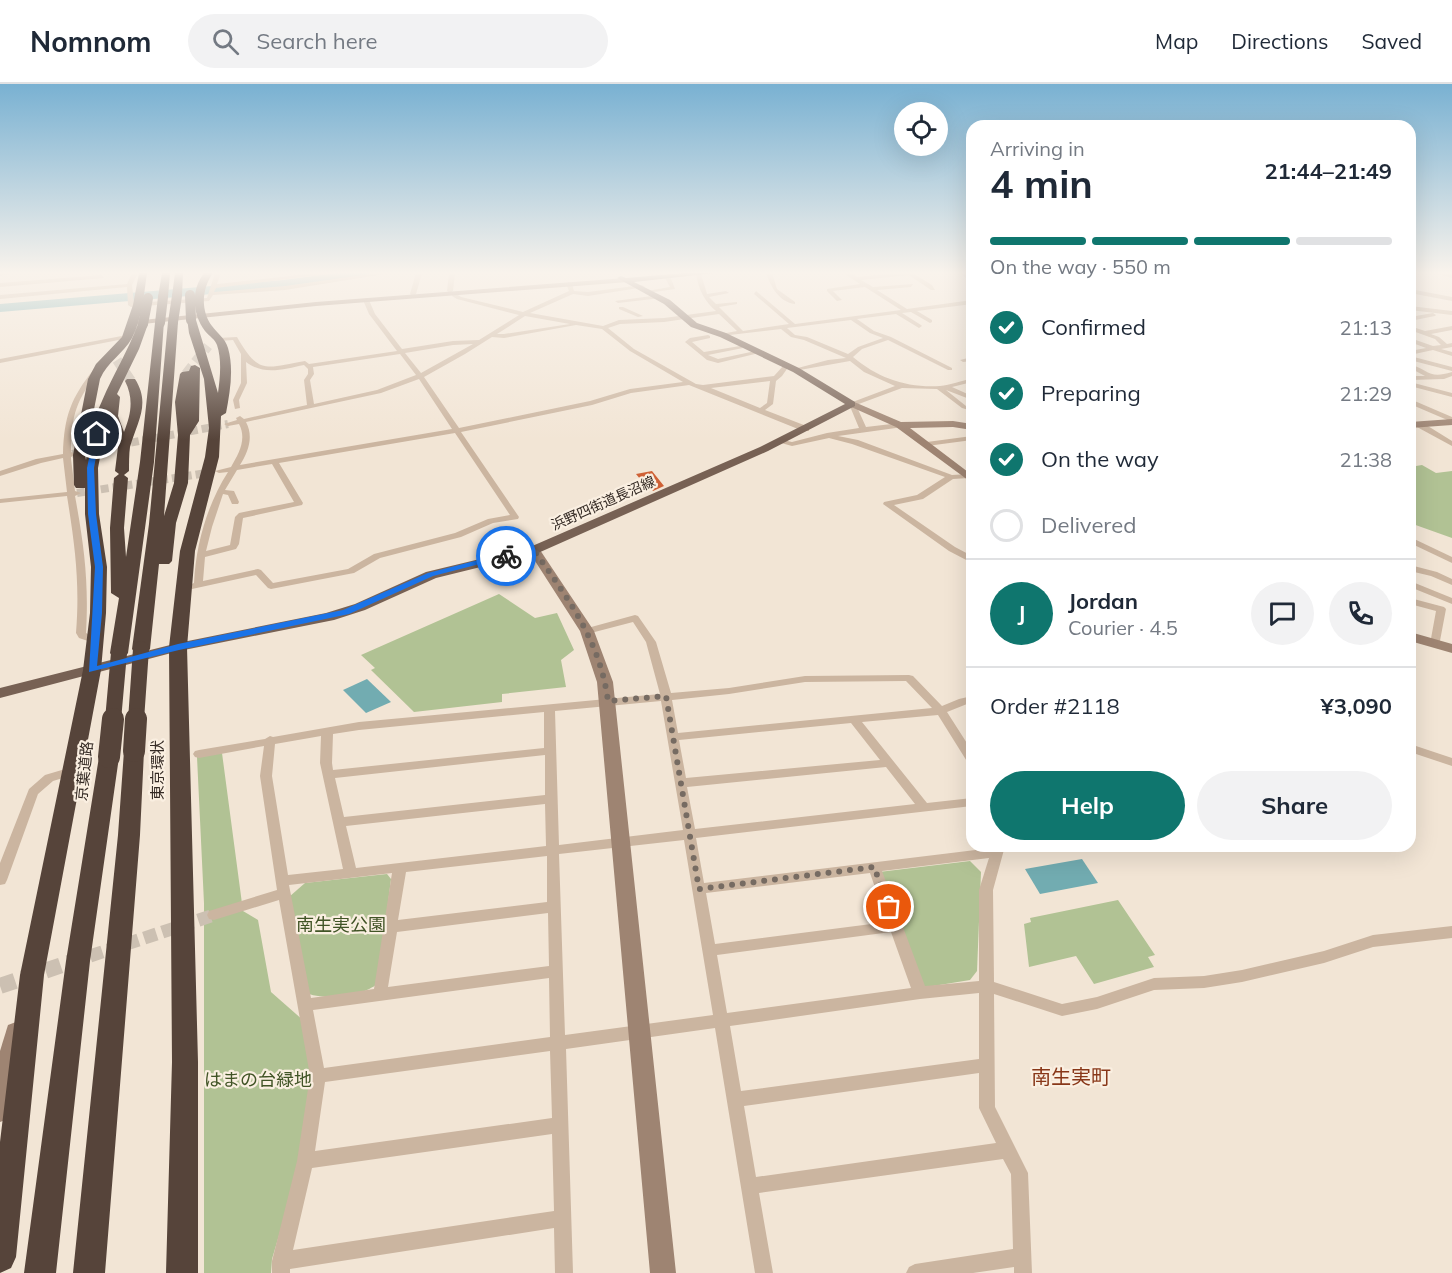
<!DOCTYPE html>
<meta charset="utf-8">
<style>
:root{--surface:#fff;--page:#f2f2f3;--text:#1f2937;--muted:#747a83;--line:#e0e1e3;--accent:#0f766e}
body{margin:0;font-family:Mulish,"Noto Sans JP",sans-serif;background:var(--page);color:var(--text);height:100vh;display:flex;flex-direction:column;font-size:22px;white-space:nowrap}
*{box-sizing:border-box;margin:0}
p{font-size:20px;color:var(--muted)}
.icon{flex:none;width:33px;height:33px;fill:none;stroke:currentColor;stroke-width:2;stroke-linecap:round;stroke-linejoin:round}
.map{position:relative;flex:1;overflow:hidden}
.drawer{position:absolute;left:966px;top:36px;width:450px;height:732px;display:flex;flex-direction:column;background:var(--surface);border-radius:18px;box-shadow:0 6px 24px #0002}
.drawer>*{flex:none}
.fabs{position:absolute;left:894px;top:18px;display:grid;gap:12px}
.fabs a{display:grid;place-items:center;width:54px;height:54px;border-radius:50%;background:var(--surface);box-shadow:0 6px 24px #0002;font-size:30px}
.pin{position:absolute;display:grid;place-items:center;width:51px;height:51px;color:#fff;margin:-26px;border:3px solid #fff;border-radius:50%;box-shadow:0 2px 6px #0007}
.courier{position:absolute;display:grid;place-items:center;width:60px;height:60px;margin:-30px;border:4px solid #1a73e8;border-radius:50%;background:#fff;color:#222;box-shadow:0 2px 8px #0007}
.summary em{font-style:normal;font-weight:700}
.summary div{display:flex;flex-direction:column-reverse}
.summary{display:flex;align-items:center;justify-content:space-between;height:102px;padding:0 24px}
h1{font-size:39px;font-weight:700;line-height:45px}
.bar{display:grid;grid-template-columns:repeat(4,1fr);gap:9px 6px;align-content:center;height:72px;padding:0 24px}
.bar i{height:8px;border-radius:4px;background:var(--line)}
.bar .current{background:var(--accent)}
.bar p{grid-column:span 4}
.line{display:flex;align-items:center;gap:15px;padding:0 24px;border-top:2px solid var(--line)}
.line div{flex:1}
.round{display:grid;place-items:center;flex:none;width:63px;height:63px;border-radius:32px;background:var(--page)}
ol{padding:0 24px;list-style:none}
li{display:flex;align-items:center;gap:18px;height:66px}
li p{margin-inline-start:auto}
li .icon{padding:6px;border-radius:50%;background:var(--accent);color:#fff;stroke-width:4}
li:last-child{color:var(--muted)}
li i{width:33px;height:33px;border:3px solid var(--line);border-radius:50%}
.action{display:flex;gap:12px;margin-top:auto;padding:12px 24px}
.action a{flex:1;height:69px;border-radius:36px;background:var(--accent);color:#fff;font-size:24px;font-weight:700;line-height:69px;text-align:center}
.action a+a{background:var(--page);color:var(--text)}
header{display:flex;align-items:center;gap:36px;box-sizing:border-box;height:84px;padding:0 30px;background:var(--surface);border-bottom:2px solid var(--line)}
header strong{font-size:28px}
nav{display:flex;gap:33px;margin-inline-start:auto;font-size:21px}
.search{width:420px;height:54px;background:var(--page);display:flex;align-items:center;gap:15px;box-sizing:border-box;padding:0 21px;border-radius:33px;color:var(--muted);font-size:22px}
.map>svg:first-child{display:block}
.green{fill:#b1c294}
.water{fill:#72acb1}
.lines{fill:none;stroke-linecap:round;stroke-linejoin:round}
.river{fill:#72acb1;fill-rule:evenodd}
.building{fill:#cf6136}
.street-tunnel-far2{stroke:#ccc0b2;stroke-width:8;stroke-dasharray:8 4;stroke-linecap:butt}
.street-tunnel-far1{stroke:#ccc0b2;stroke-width:13;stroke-dasharray:13 6;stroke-linecap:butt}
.street-tunnel{stroke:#ccc0b2;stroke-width:16;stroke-dasharray:16 8;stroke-linecap:butt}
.highway-tunnel{stroke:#ccc0b2;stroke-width:10;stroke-dasharray:10 5;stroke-linecap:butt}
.street{fill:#cbb5a0;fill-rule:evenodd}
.secondary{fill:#9e8472;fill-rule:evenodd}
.primary{fill:#776154;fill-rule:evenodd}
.highway{fill:#56443a;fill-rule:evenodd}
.highway-bridge-far2{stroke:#56443a;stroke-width:10}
.highway-bridge-far1{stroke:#56443a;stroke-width:16}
.highway-bridge{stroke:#56443a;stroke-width:22}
.route{fill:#1a73e8}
.done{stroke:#766b62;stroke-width:6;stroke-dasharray:0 10.8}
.labels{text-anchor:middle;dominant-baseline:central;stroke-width:4.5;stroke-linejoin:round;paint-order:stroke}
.far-street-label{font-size:14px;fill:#342a24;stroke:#faefe1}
.street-label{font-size:15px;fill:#342a24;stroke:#faefe1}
.near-park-label{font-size:18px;fill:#415426;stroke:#faefe1}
.near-neighbourhood-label{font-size:20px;fill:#883718;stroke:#faefe1}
</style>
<header>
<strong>Nomnom</strong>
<div class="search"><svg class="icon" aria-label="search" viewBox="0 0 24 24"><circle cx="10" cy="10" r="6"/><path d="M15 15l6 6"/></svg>Search here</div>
<nav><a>Map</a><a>Directions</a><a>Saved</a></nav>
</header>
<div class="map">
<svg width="1452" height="1189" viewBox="0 0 1452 1189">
<rect width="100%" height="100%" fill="#f2e5d5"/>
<g class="green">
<polygon points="1422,381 1436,389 1452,387 1452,454 1410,439 1410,383"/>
<polygon points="499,510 535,534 557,529 574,566 561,576 566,603 502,610 502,618 414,628 371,586 375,584 361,571"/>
<polygon points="222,669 243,827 258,836 271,908 304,937 312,991 301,1077 272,1175 271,1189 204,1189 204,819 197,673"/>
<polygon points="970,777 981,788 977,887 970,896 921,904 879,788"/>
<path d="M387,790L391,795L378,899C365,912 326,916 309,910L289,813L305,799Z"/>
<polygon points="1118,816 1155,871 1148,873 1154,883 1094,900 1076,872 1029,883 1024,840 1031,838 1030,834"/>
</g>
<g class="water">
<polygon points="367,595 391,618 366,629 343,606"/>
<polygon points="1082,775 1098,799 1040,810 1025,785"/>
</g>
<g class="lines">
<polygon class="river" points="337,189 370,189 364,193 283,204 0,228 0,220 283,196"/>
</g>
<polygon class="building" points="652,387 664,402 653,407 648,401 645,401 636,390"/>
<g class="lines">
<g class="street-tunnel-far2">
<polyline points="72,370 228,340"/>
<polyline points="77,409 213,388"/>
</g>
<polyline class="street-tunnel-far1" points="72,878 214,831"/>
<polyline class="street-tunnel" points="0,902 77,876"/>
<g class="highway-tunnel">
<polyline points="117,276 131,297"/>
<polyline points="186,290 208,262"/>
</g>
<g class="street">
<polygon points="0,189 12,189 0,192"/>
<polygon points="132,189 138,189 132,201 134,219 207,214 215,189 221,189 217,200 317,189 334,189 216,204 214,208 285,202 377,189 391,189 285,206 213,211 209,217 131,223 128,221 127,203 0,215 0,211 127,200"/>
<polygon points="416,189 422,189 416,210 413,212 410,210"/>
<polygon points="449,189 455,189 453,207 450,209 447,207"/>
<path d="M696,189L701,190L707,210L726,207L729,209L709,213L716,220L737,218V220L719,223L743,247L789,240L754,210L756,207L795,240L901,226L865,203L833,207L842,216L837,217L827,207V205L860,200L843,189H850L857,193L898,189H916L914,190L932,201L935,206H931L909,191L861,196L873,203L913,200L911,203L877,206L907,225L972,216V220L917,227L932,236V238L930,239L911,228L902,229L921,241L922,242L919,244L896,230L857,235L874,247L891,253L952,284V286H948L888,256L862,265L853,273C878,294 906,304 940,302C950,301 962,297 972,294V298L952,303L972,312V316L946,306L966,322L972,323V327L962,324L937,305L902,304L856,321L866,343L900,339L904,341L903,343L838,352L858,356L952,391L969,390V394L953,395L923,415L894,421L955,463L972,472V479L949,467L883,420L884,418L917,411L945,393L852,360L829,354L792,362L774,357L778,355L792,358L827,349L859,344L849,320L850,319L895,302L864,288L850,277L794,287V285L828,276L846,274L804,256L791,253L781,245L721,252V250L737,247L719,230L664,238L620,240L608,244L634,265L696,300L703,301L774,292L784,281H788L789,282L782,292L776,297L773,320L765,326L809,343V347H803L689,301L631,309L592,321L461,348L519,433L518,435L493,439L461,453L380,474L354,489L271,505L268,504L256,491L192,505L187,502L194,499C196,460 207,421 228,388L219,389L215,387L231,383C239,369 247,355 239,340L228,342L224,340L237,336L236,334L240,332L244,335L307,321L304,296L308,290V285L304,281C284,285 264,292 246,278L247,299L239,316L240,324L235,325L233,316L241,299V270L233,256L220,257L217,255L218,254L237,253C259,291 265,284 305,277L309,280L397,267L369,230L363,216L366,214L369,216L375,230L402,265L453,257L479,256L519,231L457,215L452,212L453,208H457L458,211L461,213L523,228L569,207L566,200L569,198L572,200L574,207L588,208L642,201L645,203L588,212L573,210L530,229L603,242L619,236L664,234L716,227C705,218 698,205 696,189ZM525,232L570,240L504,250H497ZM851,236L870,249L883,254L858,263L848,270L807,253L795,251L787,244ZM576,241L602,245L630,267L683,298L630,305L590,317L459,344L424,293L465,270L492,253L504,254ZM473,260L421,289L405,269L453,261ZM400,270L416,291L377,306L314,320L310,296L314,290L313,283ZM419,295L452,345L240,381C248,368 254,353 246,338L381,309ZM770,297L767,319L760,324L711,304ZM455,349L510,431L488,435L455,449L374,470L348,485L273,499L261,486L258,485L203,497L205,473L236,465L239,460L243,434L302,421L303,419L279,379ZM272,380L294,418L239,429L235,433L230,461L206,467L212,443L223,410L228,411L232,420H238L239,418L234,407L225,406L237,386Z"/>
<path d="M766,189H772L777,205L795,218V220C779,218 771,203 766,189Z"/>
<polygon points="960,189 966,189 972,194 972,199"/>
<polygon points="1437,189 1452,190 1452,194 1438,190"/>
<polygon points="667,190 670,192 675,205 647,209 647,207 670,203 664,192"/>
<polygon points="102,191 104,194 0,203 0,199"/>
<polygon points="1410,205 1452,213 1452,217 1410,209"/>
<polygon points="659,211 661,212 661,214 618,219 615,217"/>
<polygon points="1410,222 1452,227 1452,231 1410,226"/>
<polygon points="619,223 623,223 643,232 638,233 619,225"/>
<polygon points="1433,229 1436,231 1435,232 1410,237 1410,233"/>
<polygon points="1410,242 1425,247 1452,242 1452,246 1431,250 1439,253 1447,260 1452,259 1452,263 1441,265 1452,268 1452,272 1433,266 1410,271 1410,267 1426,264 1410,258 1410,254 1433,262 1441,261 1435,255 1410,246"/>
<polygon points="127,251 130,253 129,254 0,279 0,275"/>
<polygon points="708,251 710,252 710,254 692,258 704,268 740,262 743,264 708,271 718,275 760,266 763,268 718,279 707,276 685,258 690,254"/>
<polygon points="1410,272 1452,283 1452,287 1410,276"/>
<polygon points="972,273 972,277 963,278 960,276"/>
<path d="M1410,280C1430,287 1429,295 1452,288V292L1444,295L1410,296V292H1425L1410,284Z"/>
<path d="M94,285L99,286C77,316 71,330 71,368L76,370L71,373V375L75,407L81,409L75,412C84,461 89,498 86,549L99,556L94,559L79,554L76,549C80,499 75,462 67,412L0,419V415L67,408L63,374L41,379L0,392V387L36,375L63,370C64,332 71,314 94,285Z"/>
<polygon points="1410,298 1452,309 1452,313 1410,302"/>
<polygon points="1410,315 1452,333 1452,338 1410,320"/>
<polygon points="1417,339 1423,339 1452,357 1452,362 1417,343"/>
<polygon points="972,352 972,356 927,362 923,360 927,358"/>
<polygon points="1410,453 1452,473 1452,479 1410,459"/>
<polygon points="1410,481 1437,488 1452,495 1452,501 1431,492 1410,487"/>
<polygon points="1410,497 1452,514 1452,520 1410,503"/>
<polygon points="1410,514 1444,523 1446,525 1439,562 1435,563 1430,560 1436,527 1410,520"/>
<path d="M635,531L638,532L656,558L671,609L729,604L805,592L909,591L913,592L942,622L959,615L972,612V618L947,628L972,667V680L968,679L938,631L862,638L927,719L972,714V722L696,754L704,799L992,764L993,762H1005L993,806L994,898L1062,920L1097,913L1154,894L1204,892L1242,886L1324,867L1373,851L1452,842V854L1373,863L1324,879L1242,898L1204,904L1154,906L1097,925L1062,932L994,910L995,1023L1028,1089L1032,1189H1014V1183L973,1189H906L909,1183L915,1180L1013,1165L1011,1090L1003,1075L759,1109L773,1189H755L715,944L566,965L573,1189H555L554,1144L290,1185V1189H272V1177L297,1077L310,992L279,816L214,836L209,835L207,831L209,827L277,806L260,692L264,662L199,674L195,673L193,670L195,667L199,666L265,655L270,652L273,653L359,638L660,610L646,558L633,538L587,550L582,547L584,545ZM906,597L932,624L678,649L672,616L729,610L805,598ZM661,617L683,746L559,761L555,627ZM544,628V664L333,686L332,679L333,650L359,646ZM851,639L880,676L686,694L679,656ZM321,652L320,679L343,785L288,791L272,692L275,660ZM545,671V711L344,733L335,694ZM886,683L915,720L695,745L687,703ZM545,720L546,762L356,784L346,742ZM684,756L713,931L565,951L559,770ZM547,772V818L398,836L406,788ZM989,774L979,806V897L925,902L882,787ZM392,789L374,905L311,914L289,801ZM870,789L887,838L715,860L706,809ZM548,829L549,882L388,903L397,848ZM891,848L911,904L727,929L717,871ZM549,894L550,953L324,984L313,926ZM979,909V975L741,1007L730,942L920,915ZM550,967L552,1034L315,1067L325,998ZM979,989V1024L996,1059L756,1093L744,1022ZM552,1050L554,1127L293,1166L312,1084Z"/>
<polygon points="1410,660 1452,674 1452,682 1410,668"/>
<polygon points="72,683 76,684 78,687 76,690 53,697 38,710 7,796 5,800 0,801 0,779 29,705 45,691"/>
</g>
<g class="secondary">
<polygon points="625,194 628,194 628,198 316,222 133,241 129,239 133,237 316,218"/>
<polygon points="852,317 901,338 953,337 972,340 972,346 953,343 910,344 972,391 972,399 896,343 849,322 849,318"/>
<polygon points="1452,335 1452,341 1410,344 1410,338"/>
<polygon points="534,462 538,463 594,547 613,598 676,1189 650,1189 597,598 580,547 528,466"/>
<polygon points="1410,548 1452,560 1452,569 1410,557"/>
<polygon points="16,938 24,941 27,948 12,1027 8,1035 0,1038 0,967 8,941"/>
</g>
<polygon class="primary" points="684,189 715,189 634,198 670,216 697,239 726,249 799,284 855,318 855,322 768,367 538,469 436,494 365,526 334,536 179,567 0,614 0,604 178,559 326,529 355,520 426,488 530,463 760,363 845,320 793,288 720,253 691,243 664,220 617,194 621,192 626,194"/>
<g class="highway">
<path d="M139,189H147C144,210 142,235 132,254C123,270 107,278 100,295L85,371L86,376C90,356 93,335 102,317C113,291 128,267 138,240L147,238L148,240L139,265L117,310L120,313L118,332L124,348C131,330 134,315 125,297L127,295H135C151,320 137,338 130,363C129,370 129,379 129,387L124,391L128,394L124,444L126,473L140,378L155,239L164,237L154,378L128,569L125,573H113L110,569L119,514L111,509L110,444L114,394L119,390L115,387L118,363L107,336L98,384L99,430L107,483L106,529L101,586L44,891L16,1173L11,1184L0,1189V1058L20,891L83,586L90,529L91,483L85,430V404H76L74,401L73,371L88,295L96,280L122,253L133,221Z"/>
<polygon points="162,189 170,189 168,213 163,216 158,213"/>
<polygon points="175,189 183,189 182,212 177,215 172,212"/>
<path d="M204,189H213C202,204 200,226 212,242C217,249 225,254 228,264C234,285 230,308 226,329L221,332L219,373L195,467L187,563L198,978V1189H166L172,978L169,563L180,467L205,373L209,344L204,295L189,249L187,234L196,236L218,309C220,294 222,276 217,261C215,255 209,252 205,247C192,230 191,206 204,189Z"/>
<polygon points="173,235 178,238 164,432 174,399 178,351 175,318 180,290 182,288 189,287 191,282 195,281 200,284 199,337 190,351 188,399 176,439 172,477 169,480 159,480 150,565 147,569 135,569 132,565 149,440 168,238"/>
<polygon points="134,660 141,662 144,667 140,751 105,1189 73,1189 118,751 124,667 127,662"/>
<polygon points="109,666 116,668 119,673 90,877 56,1189 24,1189 66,877 99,673 102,668"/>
</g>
<g class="highway-bridge-far2">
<polyline points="190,211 191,236"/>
<polyline points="173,238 177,212"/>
<polyline points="160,239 163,213"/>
<polyline points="143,240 148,214"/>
</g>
<g class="highway-bridge-far1">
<polyline points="113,636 119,569"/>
<polyline points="136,636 141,565"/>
</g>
<g class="highway-bridge">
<polyline points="134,667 136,635"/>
<polyline points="109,673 113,635"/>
</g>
</g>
<linearGradient id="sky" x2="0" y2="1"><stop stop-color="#79b1d2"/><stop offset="0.53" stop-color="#f9f3ec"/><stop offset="1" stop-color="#f9f3ec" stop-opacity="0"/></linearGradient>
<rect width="1452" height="356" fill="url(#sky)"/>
<polygon class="route" points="97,348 100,350 94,384 96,430 103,483 102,529 97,582 178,560 343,526 428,489 506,469 511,472 433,492 349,530 179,566 89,588 95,483 88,430 87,384 94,350"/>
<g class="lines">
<path class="done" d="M506,472L534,466C568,515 600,556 608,617L666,612L699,805L874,783L889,823"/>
</g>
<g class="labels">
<g class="far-street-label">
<text transform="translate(603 419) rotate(-24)">浜野四街道長沼線</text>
</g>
<g class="street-label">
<text transform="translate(157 686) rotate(-90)">東京環状</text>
<text transform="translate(84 687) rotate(-84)">京葉道路</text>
</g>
<g class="near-park-label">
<text x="341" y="840">南生実公園</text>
<text x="258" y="995">はまの台緑地</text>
</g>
<g class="near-neighbourhood-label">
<text x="1071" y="992">南生実町</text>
</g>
</g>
</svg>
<div class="fabs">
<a><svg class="icon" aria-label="locate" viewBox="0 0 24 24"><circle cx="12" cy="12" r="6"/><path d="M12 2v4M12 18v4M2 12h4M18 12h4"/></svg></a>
</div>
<div class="pin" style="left:889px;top:823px;background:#ea580c"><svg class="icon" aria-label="bag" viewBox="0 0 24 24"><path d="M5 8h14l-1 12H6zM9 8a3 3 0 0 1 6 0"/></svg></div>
<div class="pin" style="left:97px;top:350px;background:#1f2937"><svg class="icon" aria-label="home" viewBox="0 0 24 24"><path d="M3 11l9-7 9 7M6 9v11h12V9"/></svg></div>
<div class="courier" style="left:506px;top:472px"><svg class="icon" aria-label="bike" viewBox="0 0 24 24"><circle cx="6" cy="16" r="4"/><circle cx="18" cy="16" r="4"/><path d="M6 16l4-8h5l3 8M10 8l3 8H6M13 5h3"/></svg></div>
<section class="drawer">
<div class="summary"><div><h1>4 min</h1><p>Arriving in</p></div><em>21:44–21:49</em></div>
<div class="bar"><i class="current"></i><i class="current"></i><i class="current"></i><i></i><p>On the way · 550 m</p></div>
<ol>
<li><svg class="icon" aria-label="check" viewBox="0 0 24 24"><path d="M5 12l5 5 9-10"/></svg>Confirmed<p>21:13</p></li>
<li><svg class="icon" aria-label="check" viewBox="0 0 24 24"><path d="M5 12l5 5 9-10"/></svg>Preparing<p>21:29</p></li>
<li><svg class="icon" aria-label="check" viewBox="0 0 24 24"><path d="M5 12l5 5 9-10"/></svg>On the way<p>21:38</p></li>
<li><i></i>Delivered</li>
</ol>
<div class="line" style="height:108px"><b class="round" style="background:var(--accent);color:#fff">J</b><div><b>Jordan</b><p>Courier · 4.5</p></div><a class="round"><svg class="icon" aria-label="chat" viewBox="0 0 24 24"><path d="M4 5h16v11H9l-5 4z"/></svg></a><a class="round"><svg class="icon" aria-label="phone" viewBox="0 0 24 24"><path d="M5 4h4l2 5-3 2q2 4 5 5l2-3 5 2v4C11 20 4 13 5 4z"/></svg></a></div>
<div class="line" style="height:78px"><div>Order #2118</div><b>¥3,090</b></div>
<div class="action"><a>Help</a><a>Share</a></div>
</section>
</div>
